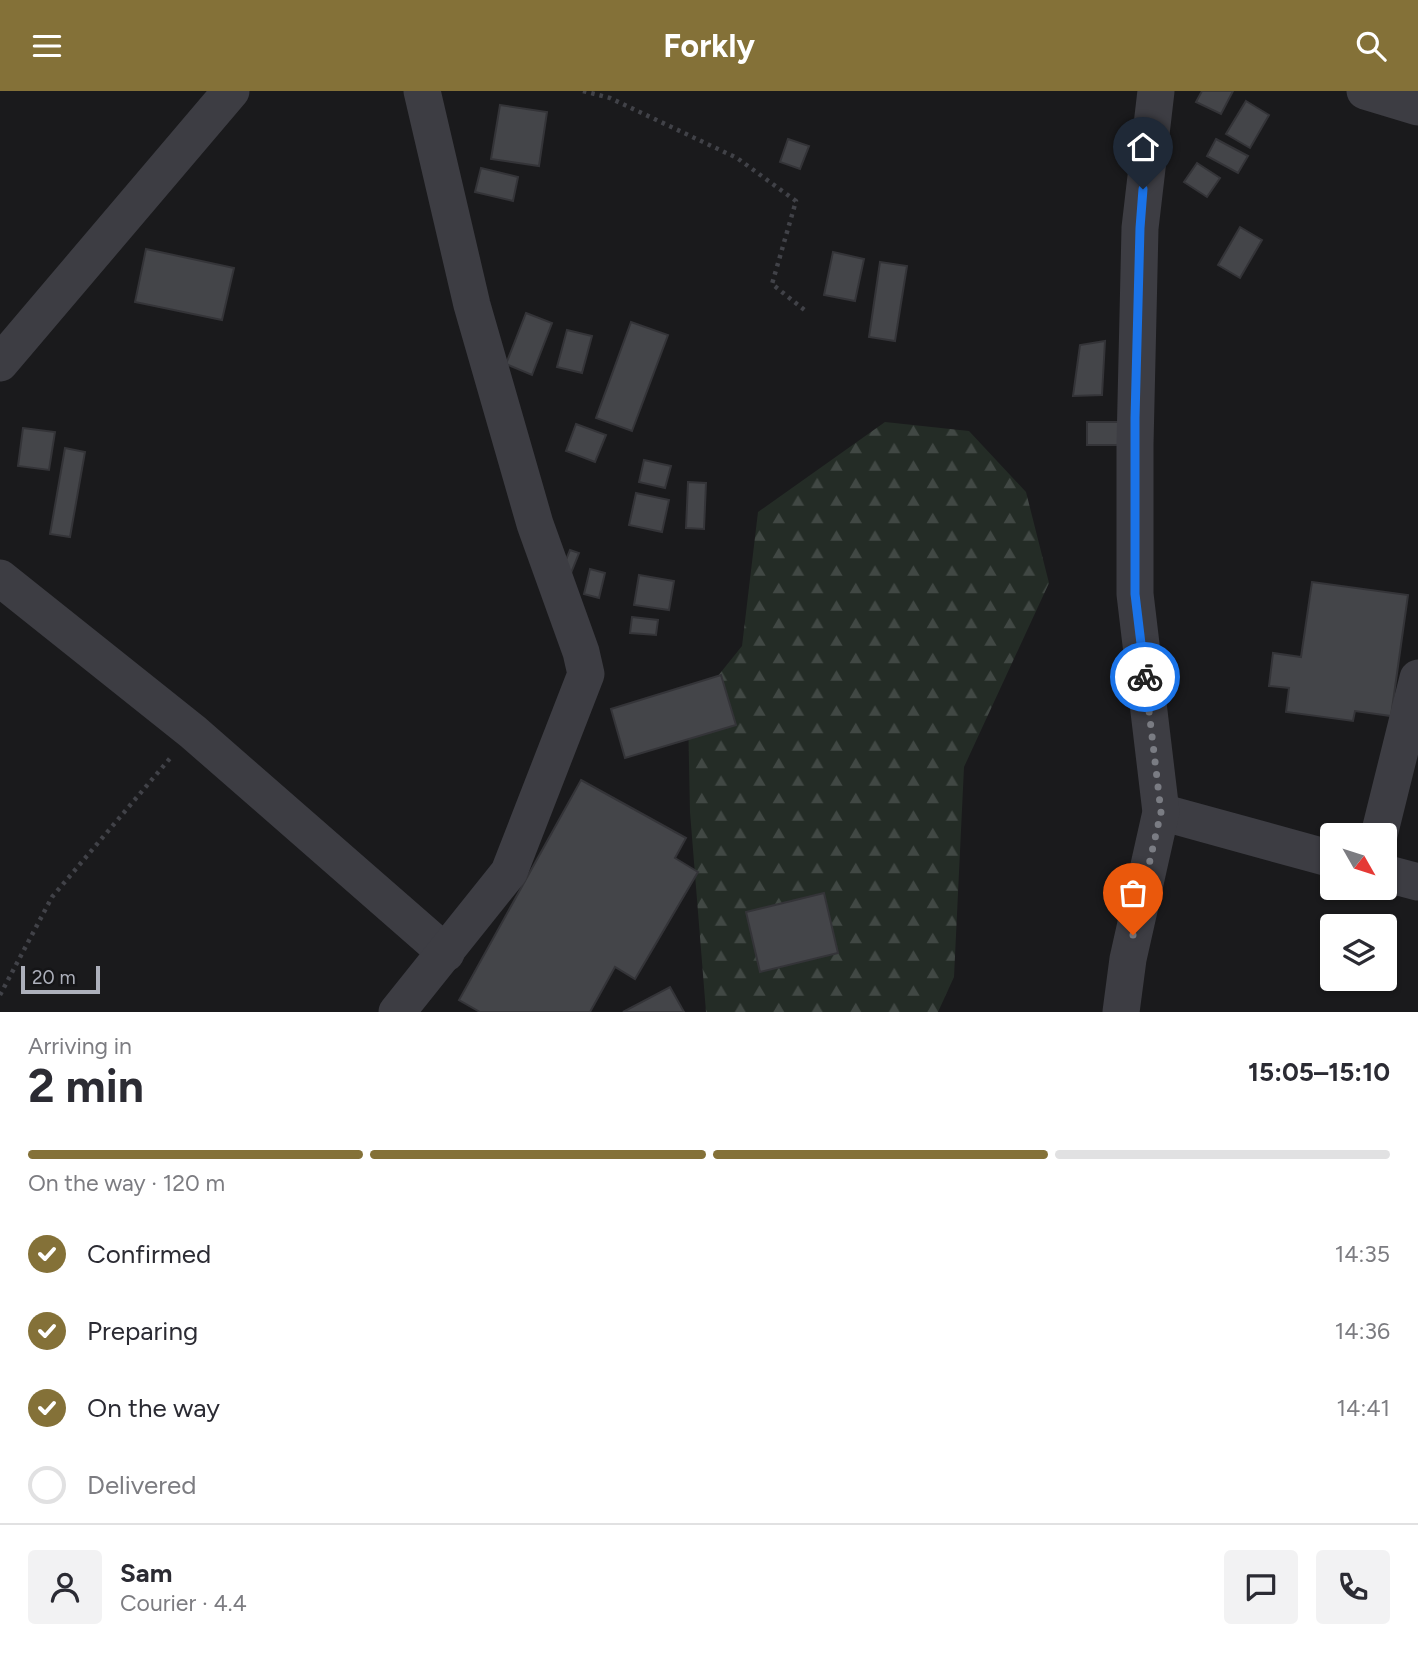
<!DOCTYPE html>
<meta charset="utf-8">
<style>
:root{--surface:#fff;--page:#f2f2f3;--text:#2b2b33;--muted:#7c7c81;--line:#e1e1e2;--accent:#847138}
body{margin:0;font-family:Figtree,sans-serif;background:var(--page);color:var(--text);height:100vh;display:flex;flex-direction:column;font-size:26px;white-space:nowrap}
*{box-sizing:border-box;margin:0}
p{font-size:23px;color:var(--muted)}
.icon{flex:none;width:38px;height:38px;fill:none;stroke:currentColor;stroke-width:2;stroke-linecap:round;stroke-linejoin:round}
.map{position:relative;height:921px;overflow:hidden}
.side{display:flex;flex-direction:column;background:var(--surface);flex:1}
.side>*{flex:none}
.needle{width:46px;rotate:129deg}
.fabs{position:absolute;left:1320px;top:732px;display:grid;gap:14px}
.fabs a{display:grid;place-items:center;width:77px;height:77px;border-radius:7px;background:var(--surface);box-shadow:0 2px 5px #0004;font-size:35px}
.scale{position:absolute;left:21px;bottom:18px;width:79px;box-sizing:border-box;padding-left:7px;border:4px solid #adb0bb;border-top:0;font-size:19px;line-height:24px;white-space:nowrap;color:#adb0bb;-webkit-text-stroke:5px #151517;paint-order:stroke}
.pin{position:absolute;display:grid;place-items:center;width:60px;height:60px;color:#fff;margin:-72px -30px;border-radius:50% 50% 50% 0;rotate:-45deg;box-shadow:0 0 7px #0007}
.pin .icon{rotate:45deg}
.courier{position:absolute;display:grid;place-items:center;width:70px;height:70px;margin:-35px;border:5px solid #1a73e8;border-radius:50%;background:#fff;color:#222;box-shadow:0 2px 9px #0007}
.headline em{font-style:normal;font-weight:700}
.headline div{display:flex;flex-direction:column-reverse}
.headline{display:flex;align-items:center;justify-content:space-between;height:119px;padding:0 28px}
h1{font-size:46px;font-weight:700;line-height:52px}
.bar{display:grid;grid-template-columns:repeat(4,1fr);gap:10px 7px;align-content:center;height:84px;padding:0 28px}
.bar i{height:9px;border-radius:5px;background:var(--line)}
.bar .selected{background:var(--accent)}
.bar p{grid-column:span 4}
.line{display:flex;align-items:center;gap:18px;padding:0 28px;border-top:2px solid var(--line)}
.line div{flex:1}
.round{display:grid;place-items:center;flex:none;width:74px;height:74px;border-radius:7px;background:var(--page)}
ol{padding:0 28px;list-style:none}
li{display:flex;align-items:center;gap:21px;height:77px}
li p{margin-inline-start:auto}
li .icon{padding:7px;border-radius:50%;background:var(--accent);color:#fff;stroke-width:4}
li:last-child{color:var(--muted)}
li i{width:38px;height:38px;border:4px solid var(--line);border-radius:50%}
header{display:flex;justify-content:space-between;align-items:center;height:91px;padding:0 28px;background:var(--accent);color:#fff;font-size:32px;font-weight:700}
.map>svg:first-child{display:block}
.forest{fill:url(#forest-firs)}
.building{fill:#444549;stroke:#343438;stroke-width:2}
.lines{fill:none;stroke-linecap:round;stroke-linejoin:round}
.path{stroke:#414248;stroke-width:4.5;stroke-dasharray:3.5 5;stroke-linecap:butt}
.minor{stroke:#3d3d43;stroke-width:37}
.done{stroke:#7a7c83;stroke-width:7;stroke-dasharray:0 12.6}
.route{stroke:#1a73e8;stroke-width:9}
</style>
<header><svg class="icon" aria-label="menu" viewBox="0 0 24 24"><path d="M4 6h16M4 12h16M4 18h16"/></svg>Forkly<svg class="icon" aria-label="search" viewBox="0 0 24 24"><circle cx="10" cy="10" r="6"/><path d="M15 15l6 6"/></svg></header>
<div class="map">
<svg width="1418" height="921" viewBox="0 0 1418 921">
<defs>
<pattern id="forest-firs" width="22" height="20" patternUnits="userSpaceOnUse" patternTransform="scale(1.75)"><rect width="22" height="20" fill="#242c26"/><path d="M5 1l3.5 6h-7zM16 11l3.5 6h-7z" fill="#414844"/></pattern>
</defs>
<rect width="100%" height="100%" fill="#1a1a1c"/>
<polygon class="forest" points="885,331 969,340 1026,401 1049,492 964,676 954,886 938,921 706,921 690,721 688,622 742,555 758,421"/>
<g class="building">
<polygon points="1202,0 1233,0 1221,23 1196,11"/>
<polygon points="1246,10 1269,24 1250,57 1226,43"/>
<polygon points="500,14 547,21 539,75 491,68"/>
<polygon points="788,48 809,55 800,78 780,71"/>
<polygon points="1216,48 1248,65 1238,82 1207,65"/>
<polygon points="1197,72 1220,87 1207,106 1184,91"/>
<polygon points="481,77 518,86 513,110 475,101"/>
<polygon points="1240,136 1262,149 1240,187 1218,174"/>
<polygon points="146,158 234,177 222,229 135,211"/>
<polygon points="833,161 864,168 855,210 824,204"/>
<polygon points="880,171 907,175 895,250 869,246"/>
<polygon points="526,222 552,232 532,284 506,273"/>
<polygon points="631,231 668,244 632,340 596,327"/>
<polygon points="567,239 592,245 582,282 557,276"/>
<polygon points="1105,250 1102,304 1073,305 1080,254"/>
<rect x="1087" y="331" width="38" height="23"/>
<polygon points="576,333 606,344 595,371 566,360"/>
<polygon points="23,337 55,341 49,379 18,375"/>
<polygon points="65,357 85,361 70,446 50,443"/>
<polygon points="644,369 671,375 665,397 639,391"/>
<polygon points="688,391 706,392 704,438 686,437"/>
<polygon points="636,402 669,409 662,441 629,434"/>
<polygon points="570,459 579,462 567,492 558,488"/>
<polygon points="590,478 605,482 599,507 584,503"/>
<polygon points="639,484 674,490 669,519 634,514"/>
<polygon points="1312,491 1408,504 1391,625 1355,620 1353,630 1286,621 1289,597 1269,595 1273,562 1301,566"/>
<polygon points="632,526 658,529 656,544 630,542"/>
<polygon points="721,584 736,634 625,667 611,618"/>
<polygon points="581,689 686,747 675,767 698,781 635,888 615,876 590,921 480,921 459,909"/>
<polygon points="824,802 838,862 760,881 746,821"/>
<polygon points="670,896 684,921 623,921"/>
</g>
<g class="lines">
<g class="path">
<polyline points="583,0 610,7 737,67 796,110 772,193 807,221"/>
<polyline points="0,904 52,806 172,665"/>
</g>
<g class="minor">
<polyline points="1365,0 1418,16"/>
<polyline points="0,272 231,0"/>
<polyline points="0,487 193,641 446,862"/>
<polyline points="1161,721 1332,768"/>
<polyline points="1379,744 1418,587"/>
<polyline points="1384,782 1418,791"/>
<polyline points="397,921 509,781 586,583 581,561 535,433 472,214 422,0"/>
<polyline points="1121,921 1128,868 1161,721 1135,503 1135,354 1140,137 1156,0"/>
</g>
</g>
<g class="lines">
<polyline class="done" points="1133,844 1161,721 1145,586"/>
<polyline class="route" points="1143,98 1140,137 1135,327 1135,503 1145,586"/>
</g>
</svg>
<div class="fabs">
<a><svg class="needle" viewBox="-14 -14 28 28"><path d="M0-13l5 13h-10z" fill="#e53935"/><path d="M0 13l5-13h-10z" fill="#7c7c81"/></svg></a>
<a><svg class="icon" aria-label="layers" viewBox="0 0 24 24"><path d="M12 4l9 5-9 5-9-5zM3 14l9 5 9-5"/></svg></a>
</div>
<div class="scale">20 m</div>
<div class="pin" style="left:1133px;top:844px;background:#ea580c"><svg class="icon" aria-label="bag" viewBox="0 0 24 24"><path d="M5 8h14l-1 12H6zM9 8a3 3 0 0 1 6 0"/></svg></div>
<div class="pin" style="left:1143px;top:98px;background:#1f2937"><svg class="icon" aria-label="home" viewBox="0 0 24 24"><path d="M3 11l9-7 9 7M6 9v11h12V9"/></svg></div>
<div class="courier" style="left:1145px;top:586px"><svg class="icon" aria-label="bike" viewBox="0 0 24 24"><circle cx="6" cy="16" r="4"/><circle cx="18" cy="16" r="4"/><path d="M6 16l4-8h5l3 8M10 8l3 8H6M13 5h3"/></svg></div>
</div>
<section class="side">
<div class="headline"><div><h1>2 min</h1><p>Arriving in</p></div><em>15:05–15:10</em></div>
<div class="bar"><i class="selected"></i><i class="selected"></i><i class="selected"></i><i></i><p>On the way · 120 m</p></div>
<ol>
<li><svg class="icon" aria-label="check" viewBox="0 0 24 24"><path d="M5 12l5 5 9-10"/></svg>Confirmed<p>14:35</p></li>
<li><svg class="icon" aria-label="check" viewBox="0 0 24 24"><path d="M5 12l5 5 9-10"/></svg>Preparing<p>14:36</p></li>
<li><svg class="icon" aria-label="check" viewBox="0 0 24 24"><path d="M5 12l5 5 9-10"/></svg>On the way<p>14:41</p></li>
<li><i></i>Delivered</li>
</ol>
<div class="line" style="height:126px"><a class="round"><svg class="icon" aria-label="person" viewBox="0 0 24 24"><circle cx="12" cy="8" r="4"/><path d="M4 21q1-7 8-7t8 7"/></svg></a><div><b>Sam</b><p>Courier · 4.4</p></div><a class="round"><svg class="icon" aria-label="chat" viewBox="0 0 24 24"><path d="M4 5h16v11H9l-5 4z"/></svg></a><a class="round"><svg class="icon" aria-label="phone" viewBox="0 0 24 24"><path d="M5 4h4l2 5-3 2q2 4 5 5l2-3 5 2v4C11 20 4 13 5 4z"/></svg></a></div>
</section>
